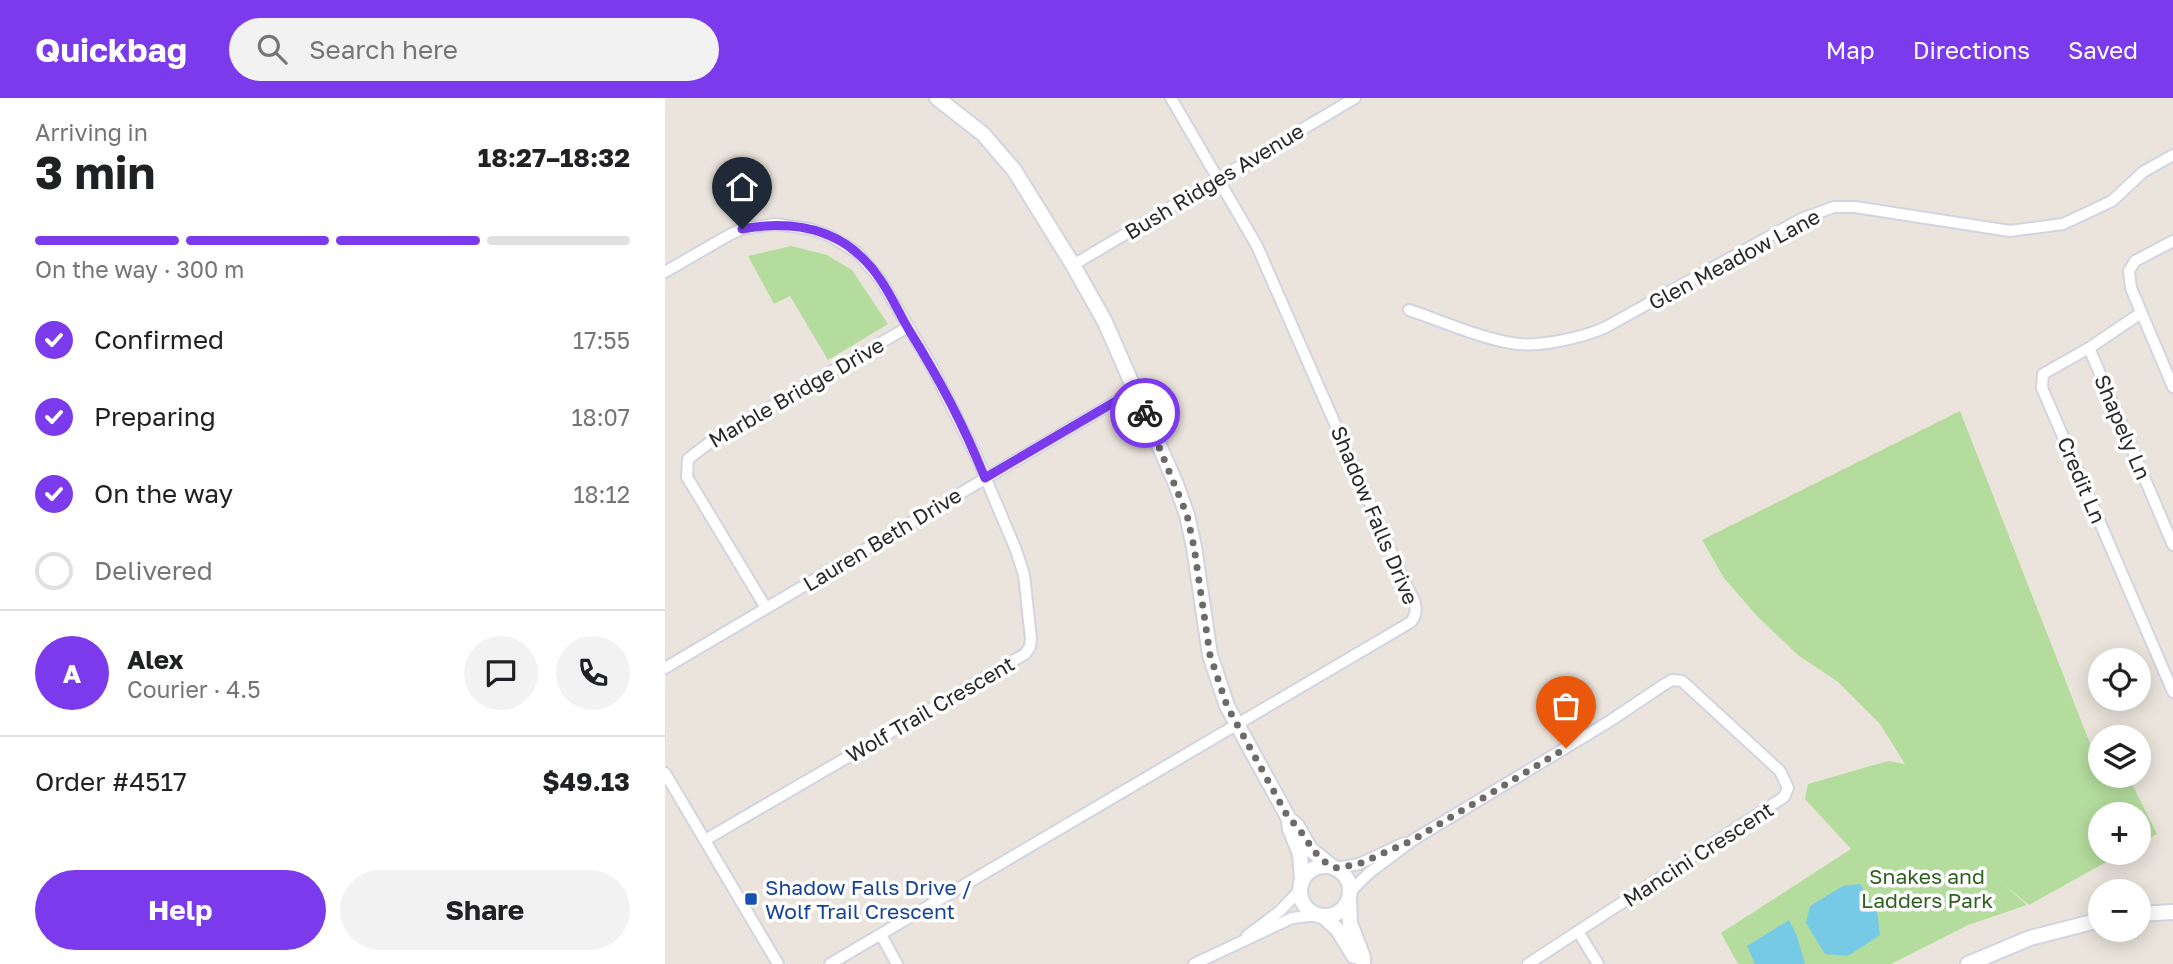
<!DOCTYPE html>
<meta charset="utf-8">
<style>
:root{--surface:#fff;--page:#f2f2f2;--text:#202124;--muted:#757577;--line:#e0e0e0;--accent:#7c3aed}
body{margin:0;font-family:"Golos Text",sans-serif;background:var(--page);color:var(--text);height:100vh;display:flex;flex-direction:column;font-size:26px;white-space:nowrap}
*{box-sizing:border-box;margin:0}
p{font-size:23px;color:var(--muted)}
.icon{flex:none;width:38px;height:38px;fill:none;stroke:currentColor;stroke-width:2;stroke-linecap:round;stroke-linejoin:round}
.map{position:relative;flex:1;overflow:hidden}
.details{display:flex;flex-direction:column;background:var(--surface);width:665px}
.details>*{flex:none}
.buttons{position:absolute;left:1423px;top:550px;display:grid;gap:14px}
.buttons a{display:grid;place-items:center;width:63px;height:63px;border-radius:50%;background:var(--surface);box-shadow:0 4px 18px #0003;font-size:35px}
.pin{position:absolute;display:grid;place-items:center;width:60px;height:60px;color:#fff;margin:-72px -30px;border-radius:50% 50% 50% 0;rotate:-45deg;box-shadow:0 0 7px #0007}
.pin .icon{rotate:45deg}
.courier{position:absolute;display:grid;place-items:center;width:70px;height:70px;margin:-35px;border:5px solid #7c3aed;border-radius:50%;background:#fff;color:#222;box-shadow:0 2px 9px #0007}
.headline em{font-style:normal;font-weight:700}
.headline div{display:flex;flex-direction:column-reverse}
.headline{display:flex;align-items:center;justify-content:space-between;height:119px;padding:0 35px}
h1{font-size:46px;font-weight:700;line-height:52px}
.bar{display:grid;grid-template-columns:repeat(4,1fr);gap:10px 7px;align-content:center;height:84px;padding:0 35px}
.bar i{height:9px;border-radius:5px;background:var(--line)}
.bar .active{background:var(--accent)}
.bar p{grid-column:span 4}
.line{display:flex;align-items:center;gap:18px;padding:0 35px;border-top:2px solid var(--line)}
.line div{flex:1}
.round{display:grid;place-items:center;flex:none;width:74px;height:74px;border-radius:37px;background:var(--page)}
ol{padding:0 35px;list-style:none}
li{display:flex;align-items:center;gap:21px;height:77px}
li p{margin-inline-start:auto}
li .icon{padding:7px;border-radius:50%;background:var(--accent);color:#fff;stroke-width:4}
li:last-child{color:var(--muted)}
li i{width:38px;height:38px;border:4px solid var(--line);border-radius:50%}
.button{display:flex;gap:14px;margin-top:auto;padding:14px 35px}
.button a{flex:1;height:80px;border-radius:42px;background:var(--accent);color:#fff;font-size:28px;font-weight:700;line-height:80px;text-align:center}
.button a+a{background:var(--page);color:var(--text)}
header{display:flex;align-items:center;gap:42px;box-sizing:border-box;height:98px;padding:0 35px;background:var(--accent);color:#fff}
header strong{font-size:33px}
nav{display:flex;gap:38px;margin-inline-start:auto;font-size:24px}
.search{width:490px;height:63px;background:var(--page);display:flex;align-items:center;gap:18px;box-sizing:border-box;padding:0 24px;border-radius:38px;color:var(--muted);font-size:26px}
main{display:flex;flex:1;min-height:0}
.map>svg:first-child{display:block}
.green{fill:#b4dd9d}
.water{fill:#77cae5}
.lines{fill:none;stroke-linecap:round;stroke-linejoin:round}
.street-casing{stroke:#d2d5e1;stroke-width:14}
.secondary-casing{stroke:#d2d5e1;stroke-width:18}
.street{stroke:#fff;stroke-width:10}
.secondary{stroke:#fff;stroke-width:14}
.done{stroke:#6d6a68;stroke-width:7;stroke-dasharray:0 12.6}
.route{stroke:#7c3aed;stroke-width:9}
.transit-dot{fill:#1a4fb4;stroke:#fff;stroke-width:2.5}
.labels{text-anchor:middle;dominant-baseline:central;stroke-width:7;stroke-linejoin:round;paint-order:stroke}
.street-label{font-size:21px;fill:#292929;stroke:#fff}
.park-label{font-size:21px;fill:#2e611f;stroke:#fff}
.transit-label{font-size:21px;fill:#164399;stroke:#fff;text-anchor:start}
</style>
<header>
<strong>Quickbag</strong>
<div class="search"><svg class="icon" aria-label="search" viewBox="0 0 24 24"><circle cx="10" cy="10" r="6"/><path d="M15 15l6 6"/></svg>Search here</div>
<nav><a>Map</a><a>Directions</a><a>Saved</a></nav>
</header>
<main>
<section class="details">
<div class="headline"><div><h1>3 min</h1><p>Arriving in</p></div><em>18:27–18:32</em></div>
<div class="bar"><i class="active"></i><i class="active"></i><i class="active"></i><i></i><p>On the way · 300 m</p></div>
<ol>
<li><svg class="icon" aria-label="check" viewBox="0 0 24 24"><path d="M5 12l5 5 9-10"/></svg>Confirmed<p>17:55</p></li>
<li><svg class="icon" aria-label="check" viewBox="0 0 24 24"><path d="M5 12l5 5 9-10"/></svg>Preparing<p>18:07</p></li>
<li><svg class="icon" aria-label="check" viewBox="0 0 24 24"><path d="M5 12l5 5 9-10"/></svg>On the way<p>18:12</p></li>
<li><i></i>Delivered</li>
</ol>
<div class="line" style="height:126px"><b class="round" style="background:var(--accent);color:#fff">A</b><div><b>Alex</b><p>Courier · 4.5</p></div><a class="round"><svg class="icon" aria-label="chat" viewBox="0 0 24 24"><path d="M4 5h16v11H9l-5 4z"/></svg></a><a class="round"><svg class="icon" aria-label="phone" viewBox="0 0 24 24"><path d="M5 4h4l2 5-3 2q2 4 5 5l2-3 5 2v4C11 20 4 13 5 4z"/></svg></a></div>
<div class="line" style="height:91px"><div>Order #4517</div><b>$49.13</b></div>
<div class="button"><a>Help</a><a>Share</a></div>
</section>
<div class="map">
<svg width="1508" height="866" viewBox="0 0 1508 866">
<rect width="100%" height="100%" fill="#ebe4dc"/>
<g class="green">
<polygon points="126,148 162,157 187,172 223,226 163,262 125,198 109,206 83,158"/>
<path d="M1295,313L1435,671V677C1446,677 1455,683 1466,684L1492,736L1474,746V716H1435V754H1459L1364,807L1338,786L1362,807L1303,827L1226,866H1073L1056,835L1186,751L1140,701L1143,686L1223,663L1240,666L1215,626L1172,583L1134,558L1091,517L1059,480L1037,442Z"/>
</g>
<g class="water">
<polygon points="1195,786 1212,814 1215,837 1183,858 1160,856 1141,825 1145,808 1178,788"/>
<polygon points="1124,822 1132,838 1140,866 1090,866 1082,848"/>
</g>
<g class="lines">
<defs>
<g id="street">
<polyline points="1508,143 1470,163 1464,173 1466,190 1508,289"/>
<polyline points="408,167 690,0"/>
<polyline points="0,174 64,137 77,131 110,126 145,131 165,138 193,155 215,181 267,269 313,362 351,452 359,477 366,541 365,549 360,556 40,742"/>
<path d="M744,212C777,223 812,239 846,245C872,250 917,240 941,229L1136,121L1169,109H1190L1345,133L1398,126L1447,103L1478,74L1508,57"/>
<polyline points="1476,215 1424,250 1378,276 1377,290 1508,594"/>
<polyline points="1424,250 1508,447"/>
<polyline points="101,510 22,379 23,361 44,345 243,229"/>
<polyline points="0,570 470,292"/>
<polyline points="0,675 113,866"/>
<polyline points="672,770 694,766 739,745"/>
<polyline points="686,793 704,775 748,742 945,623 997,588 1007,582 1017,583 1115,673 1123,690 1119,699 863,866"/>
<polyline points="914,835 933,866"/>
<polyline points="216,837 232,866"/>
<polyline points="582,838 615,813 635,792"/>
<path d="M165,866L746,524C757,510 746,497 739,483L592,148L506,0"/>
<polyline points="529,866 627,820 652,817"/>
</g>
<g id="secondary">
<polyline points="272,0 318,36 349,72 408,167 440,224 511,386 522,417 529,449 545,557 562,608 624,721 632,728 645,751 666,768"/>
<polyline points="624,723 625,731 635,756 637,783"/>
<circle cx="660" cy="793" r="25"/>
<polyline points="684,802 685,825 698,859 698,866"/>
<polyline points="1474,816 1508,814"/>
<polyline points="658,818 673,832 689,858"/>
<polyline points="1303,866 1365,840 1435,822"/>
</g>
</defs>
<use href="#street" class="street-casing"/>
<use href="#secondary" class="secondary-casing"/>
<use href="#street" class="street"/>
<use href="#secondary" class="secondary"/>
</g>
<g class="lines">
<path class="done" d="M480,315L522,417L529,449L545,557L562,608L624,721C643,736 647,762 672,770L694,766L748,742L901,650"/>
<path class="route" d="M77,131C132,121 182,132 215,181C226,197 234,215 244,232C274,280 299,328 320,380L470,292L480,315"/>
</g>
<rect class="transit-dot" x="79" y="794" width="14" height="14" rx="3.5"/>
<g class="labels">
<g class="street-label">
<text transform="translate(549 83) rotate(-31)">Bush Ridges Avenue</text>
<text transform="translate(1069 161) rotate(-28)">Glen Meadow Lane</text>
<text transform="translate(131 294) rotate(-30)">Marble Bridge Drive</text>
<text transform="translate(1458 329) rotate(67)">Shapely Ln</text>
<text transform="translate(1417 382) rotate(67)">Credit Ln</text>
<text transform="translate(710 417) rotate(67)">Shadow Falls Drive</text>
<text transform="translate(217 441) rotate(-31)">Lauren Beth Drive</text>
<text transform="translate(265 611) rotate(-30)">Wolf Trail Crescent</text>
<text transform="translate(1033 756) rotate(-33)">Mancini Crescent</text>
</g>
<g class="park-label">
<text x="1262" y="778">Snakes and<tspan x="1262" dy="24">Ladders Park</tspan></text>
</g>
<g class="transit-label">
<text x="100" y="789">Shadow Falls Drive /<tspan x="100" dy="24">Wolf Trail Crescent</tspan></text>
</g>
</g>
</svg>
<div class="buttons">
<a><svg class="icon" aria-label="locate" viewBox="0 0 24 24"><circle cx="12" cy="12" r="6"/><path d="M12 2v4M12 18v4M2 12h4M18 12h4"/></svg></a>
<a><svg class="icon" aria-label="layers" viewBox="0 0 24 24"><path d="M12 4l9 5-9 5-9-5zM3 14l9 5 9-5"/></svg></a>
<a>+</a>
<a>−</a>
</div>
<div class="pin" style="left:901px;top:650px;background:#ea580c"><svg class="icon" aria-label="bag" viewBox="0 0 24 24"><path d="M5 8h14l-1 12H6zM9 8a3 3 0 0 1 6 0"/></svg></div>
<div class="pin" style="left:77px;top:131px;background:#1f2937"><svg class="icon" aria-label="home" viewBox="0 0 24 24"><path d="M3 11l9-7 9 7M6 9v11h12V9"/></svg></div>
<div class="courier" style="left:480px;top:315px"><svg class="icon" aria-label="bike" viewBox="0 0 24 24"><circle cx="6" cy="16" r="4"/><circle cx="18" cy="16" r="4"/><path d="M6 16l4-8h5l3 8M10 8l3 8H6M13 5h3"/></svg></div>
</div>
</main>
